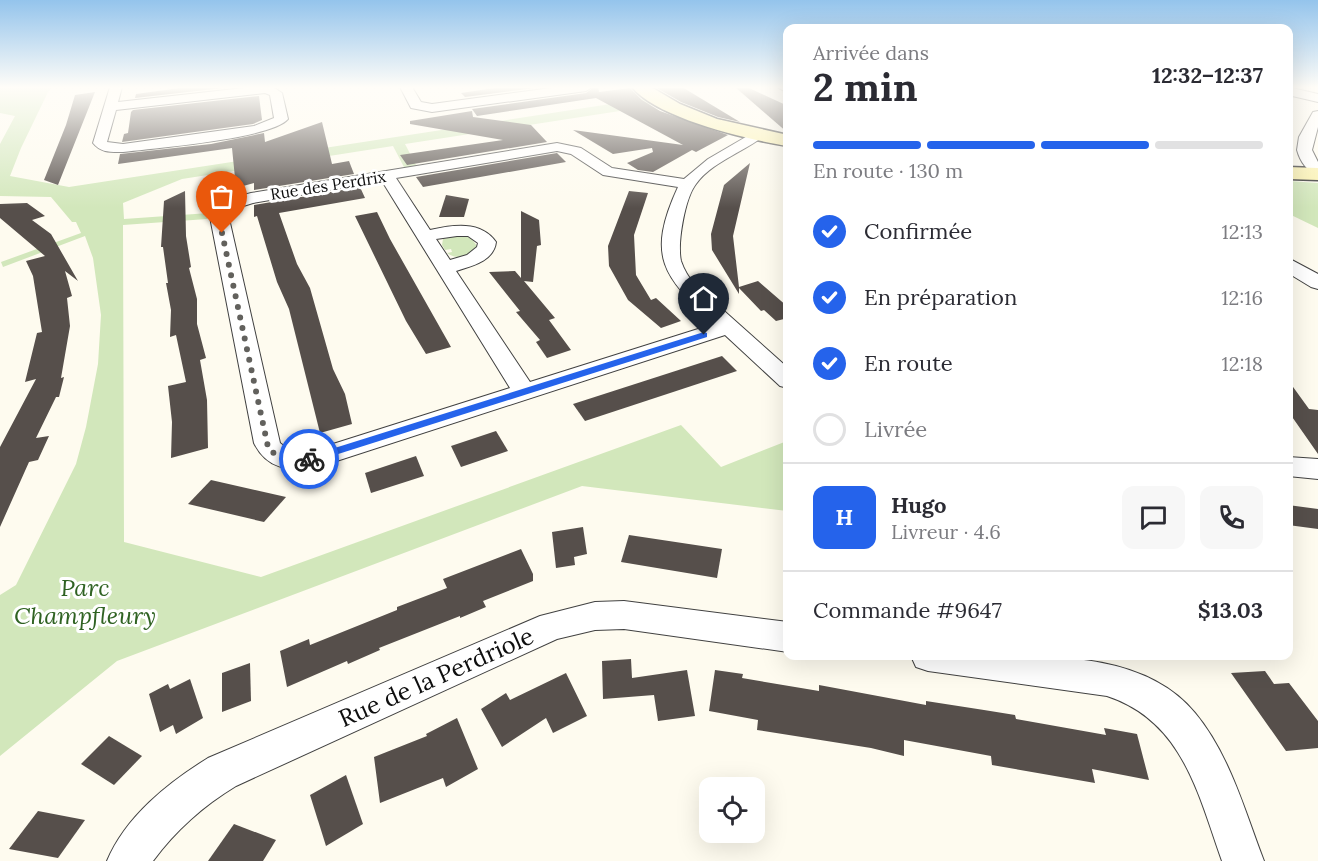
<!DOCTYPE html>
<html lang="fr">
<meta charset="utf-8">
<style>
:root{--surface:#fff;--page:#f7f7f7;--text:#2b2b33;--muted:#7c7c81;--line:#e1e1e2;--accent:#2563eb}
body{margin:0;font-family:Lora,serif;background:var(--page);color:var(--text);height:100vh;display:flex;flex-direction:column;font-size:22px;white-space:nowrap}
*{box-sizing:border-box;margin:0}
p{font-size:20px;color:var(--muted)}
.icon{flex:none;width:33px;height:33px;fill:none;stroke:currentColor;stroke-width:2;stroke-linecap:round;stroke-linejoin:round}
.map{position:relative;flex:1;overflow:hidden}
.panel{position:absolute;left:783px;top:24px;width:510px;height:636px;display:flex;flex-direction:column;background:var(--surface);border-radius:12px;box-shadow:0 6px 24px #0002}
.panel>*{flex:none}
.controls{position:absolute;left:699px;top:777px;display:grid;gap:12px}
.controls a{display:grid;place-items:center;width:66px;height:66px;border-radius:12px;background:var(--surface);box-shadow:0 6px 24px #0002;font-size:30px}
.pin{position:absolute;display:grid;place-items:center;width:51px;height:51px;color:#fff;margin:-62px -26px;border-radius:50% 50% 50% 0;rotate:-45deg;box-shadow:0 0 6px #0007}
.pin .icon{rotate:45deg}
.courier{position:absolute;display:grid;place-items:center;width:60px;height:60px;margin:-30px;border:4px solid #2563eb;border-radius:50%;background:#fff;color:#222;box-shadow:0 2px 8px #0007}
.overview em{font-style:normal;font-weight:700}
.overview div{display:flex;flex-direction:column-reverse}
.overview{display:flex;align-items:center;justify-content:space-between;height:102px;padding:0 30px}
h1{font-size:39px;font-weight:700;line-height:45px}
.bar{display:grid;grid-template-columns:repeat(4,1fr);gap:9px 6px;align-content:center;height:72px;padding:0 30px}
.bar i{height:8px;border-radius:4px;background:var(--line)}
.bar .selected{background:var(--accent)}
.bar p{grid-column:span 4}
.line{display:flex;align-items:center;gap:15px;padding:0 30px;border-top:2px solid var(--line)}
.line div{flex:1}
.round{display:grid;place-items:center;flex:none;width:63px;height:63px;border-radius:12px;background:var(--page)}
ol{padding:0 30px;list-style:none}
li{display:flex;align-items:center;gap:18px;height:66px}
li p{margin-inline-start:auto}
li .icon{padding:6px;border-radius:50%;background:var(--accent);color:#fff;stroke-width:4}
li:last-child{color:var(--muted)}
li i{width:33px;height:33px;border:3px solid var(--line);border-radius:50%}
.map>svg:first-child{display:block}
.green{fill:#d2e7bb}
.building{fill:#564f4b}
.lines{fill:none;stroke-linecap:round;stroke-linejoin:round}
.street-casing{stroke:#414141;stroke-width:2}
.secondary-casing{stroke:#303030;stroke-width:3}
.street{fill:#fff;fill-rule:evenodd}
.secondary{fill:#faf1ae;fill-rule:evenodd}
.route{fill:#2563eb}
.done{stroke:#62615d;stroke-width:6;stroke-dasharray:0 10.8}
.labels{text-anchor:middle;dominant-baseline:central;stroke-width:6;stroke-linejoin:round;paint-order:stroke}
.far-street-label{font-size:16px;fill:#0e0e0e;stroke:#fff}
.near-park-label{font-size:24px;font-style:italic;fill:#2f6222;stroke:#fff}
.near-street-label{font-size:24px;fill:#0e0e0e;stroke:#fff}
</style>
<div class="map">
<svg width="1318" height="861" viewBox="0 0 1318 861">
<rect width="100%" height="100%" fill="#fefbef"/>
<g class="green">
<polygon points="0,87 53,87 48,92 21,148 10,176 69,187 643,99 652,106 405,144 417,167 405,169 393,146 182,179 123,203 124,219 209,213 207,219 123,225 124,542 261,577 681,425 721,467 787,441 787,438 787,511 582,486 117,661 0,756 0,595 16,585 76,464 86,427 98,364 101,315 93,258 85,236 3,267 1,262 81,233 76,222 72,222 51,197 0,196 0,144 15,116 0,113"/>
<polygon points="1289,181 1318,183 1318,228 1289,214"/>
<path d="M461,235L471,238L477,246C469,256 458,261 447,253L452,252L451,249L445,250L442,245L443,239Z"/>
</g>
<g class="building">
<polygon points="187,87 223,88 135,98 136,94"/>
<polygon points="501,87 542,87 465,97 461,93"/>
<polygon points="594,87 598,87 599,92 630,88 642,100 660,111 728,135 696,152 692,150 653,172 638,170 627,163 653,152 652,148 613,154 573,130 683,145 596,98 477,116 472,109 586,93"/>
<polygon points="655,87 682,87 740,122 718,117 681,102"/>
<polygon points="735,87 747,87 788,106 788,133"/>
<polygon points="95,92 58,185 44,180 66,125 75,95"/>
<polygon points="259,96 262,120 253,124 122,142 124,134 128,133 131,112 133,110"/>
<polygon points="472,111 473,117 531,125 547,142 407,165 400,155 503,140 410,124 410,121"/>
<polygon points="322,122 332,164 349,161 354,174 254,190 254,183 236,188 232,148 118,164 120,154 211,144 264,133 265,142"/>
<polygon points="557,153 566,162 423,187 416,177"/>
<polygon points="750,163 733,236 739,287 758,281 788,307 788,318 776,321 764,310 761,311 739,288 739,294 712,250 711,234 724,185"/>
<polygon points="360,187 365,198 279,213 297,264 310,288 333,369 345,394 352,424 320,433 289,309 277,282 257,216 254,217 254,205"/>
<polygon points="185,191 186,236 191,267 189,268 197,299 197,324 206,358 200,360 207,400 208,448 171,458 172,422 168,386 186,382 176,335 170,337 171,310 166,283 168,283 163,247 161,247 164,201"/>
<polygon points="629,191 648,193 634,235 636,275 651,300 656,298 681,321 661,328 628,300 609,266 608,246"/>
<polygon points="446,195 469,199 464,217 439,217"/>
<polygon points="27,203 45,216 32,220 51,234 78,281 65,271 72,296 67,298 70,326 61,378 64,377 59,397 56,397 36,438 49,436 38,460 29,462 0,527 0,447 36,379 25,382 37,333 42,332 33,276 26,261 45,256 0,218 0,204"/>
<polygon points="521,211 539,220 541,245 537,246 533,282 524,281 555,318 549,320 571,350 547,358 536,342 540,340 516,312 520,311 489,272 515,271 521,278"/>
<polygon points="377,212 390,239 451,347 426,354 406,321 355,216"/>
<polygon points="722,356 737,371 585,421 573,404"/>
<polygon points="1288,380 1309,409 1318,410 1318,454 1288,411"/>
<polygon points="496,431 508,451 461,467 451,446"/>
<polygon points="416,456 424,476 371,493 365,473"/>
<polygon points="211,480 286,497 264,522 188,504"/>
<polygon points="1288,505 1318,509 1318,529 1288,525"/>
<polygon points="583,527 587,554 574,557 575,565 556,568 552,532"/>
<polygon points="629,535 722,549 717,578 621,562"/>
<polygon points="521,549 533,574 533,581 483,601 486,607 460,618 460,616 379,648 380,650 348,664 347,661 287,687 280,651 309,639 310,645 397,610 397,607 447,588 443,579"/>
<polygon points="631,659 632,678 687,670 695,716 658,721 654,695 603,699 602,661"/>
<polygon points="250,663 251,701 222,712 222,673"/>
<polygon points="715,670 743,674 742,678 819,691 819,685 926,705 926,701 984,710 1015,715 1016,719 1106,735 1104,728 1137,734 1149,780 1092,769 1095,783 992,765 991,756 904,740 904,756 871,748 757,730 758,720 709,711"/>
<polygon points="1265,671 1274,684 1289,683 1318,721 1318,748 1286,751 1231,673"/>
<polygon points="566,673 587,716 553,733 546,718 502,747 481,709 506,693 510,700"/>
<polygon points="190,679 203,718 176,734 173,725 160,732 149,694 168,684 170,689"/>
<polygon points="457,718 478,769 446,787 443,778 380,803 374,757 427,736 426,734"/>
<polygon points="109,736 142,756 114,785 81,764"/>
<polygon points="346,775 363,824 326,846 310,795"/>
<polygon points="38,811 85,820 58,858 9,849"/>
<polygon points="234,824 276,840 263,861 208,861"/>
</g>
<g class="lines">
<defs>
<g id="street">
<path d="M110,87H122L118,102L253,87H273L282,93L288,119C271,139 154,148 123,152C111,152 101,153 93,143ZM265,93L270,95L274,118L254,126L123,144L107,142L116,110Z"/>
<polygon points="400,87 412,87 421,102 432,104 559,87 592,87 586,91 432,112 411,108"/>
<polygon points="777,87 788,87 788,93"/>
<polygon points="1288,87 1318,94 1318,102 1288,95"/>
<path d="M1318,111V127L1312,150L1318,162V175C1307,172 1300,161 1297,150L1299,137L1313,112Z"/>
<path d="M756,131L763,135L761,138C741,153 711,163 696,184C685,198 677,243 681,261C684,270 689,278 695,285L788,368V388L780,386L725,335L315,468C288,471 267,469 254,443L210,217C214,200 237,197 251,193L557,143L581,148L612,168L684,179L708,159ZM557,151L571,154L603,175L678,187C646,257 663,276 714,324L530,382L456,271C472,266 494,261 496,242C481,220 452,225 430,230L396,178ZM382,181L510,388L314,450H289L280,443L228,214L237,208L253,203ZM457,236H468L478,243L477,247L467,255L450,260L436,239Z"/>
<polygon points="1288,258 1318,274 1318,289 1311,287 1288,273"/>
<polygon points="1288,457 1318,459 1318,479 1288,476"/>
<path d="M624,601L788,622V652L624,629L595,630L557,639L236,786C203,806 176,830 153,861H107C126,816 168,783 208,758L540,616L595,602Z"/>
<path d="M911,656C932,653 957,656 979,656C1051,656 1145,652 1195,713C1230,755 1245,812 1264,861H1222C1198,794 1183,721 1107,696L928,671L916,667Z"/>
</g>
<g id="secondary">
<path d="M632,87H651L680,104L717,119L788,135V146C749,140 656,118 632,87Z"/>
<polygon points="1288,167 1318,168 1318,180 1288,179"/>
</g>
</defs>
<use href="#street" class="street-casing"/>
<use href="#secondary" class="secondary-casing"/>
<use href="#street" class="street"/>
<use href="#secondary" class="secondary"/>
</g>
<linearGradient id="sky" x2="0" y2="1"><stop stop-color="#94c4ec"/><stop offset="0.42" stop-color="#fffdf8"/><stop offset="1" stop-color="#fffdf8" stop-opacity="0"/></linearGradient>
<rect width="1318" height="208" fill="url(#sky)"/>
<polygon class="route" points="704,332 707,333 707,337 313,462 306,462 304,459 306,457"/>
<g class="lines">
<path class="done" d="M222,233L268,447C278,461 294,461 309,459"/>
</g>
<g class="labels">
<g class="far-street-label">
<text transform="translate(328 185) rotate(-9)">Rue des Perdrix</text>
</g>
<g class="near-park-label">
<text x="85" y="587">Parc<tspan x="85" dy="28">Champfleury</tspan></text>
</g>
<g class="near-street-label">
<text transform="translate(436 677) rotate(-24)">Rue de la Perdriole</text>
</g>
</g>
</svg>
<div class="controls">
<a><svg class="icon" aria-label="locate" viewBox="0 0 24 24"><circle cx="12" cy="12" r="6"/><path d="M12 2v4M12 18v4M2 12h4M18 12h4"/></svg></a>
</div>
<div class="pin" style="left:222px;top:233px;background:#ea580c"><svg class="icon" aria-label="bag" viewBox="0 0 24 24"><path d="M5 8h14l-1 12H6zM9 8a3 3 0 0 1 6 0"/></svg></div>
<div class="pin" style="left:704px;top:335px;background:#1f2937"><svg class="icon" aria-label="home" viewBox="0 0 24 24"><path d="M3 11l9-7 9 7M6 9v11h12V9"/></svg></div>
<div class="courier" style="left:309px;top:459px"><svg class="icon" aria-label="bike" viewBox="0 0 24 24"><circle cx="6" cy="16" r="4"/><circle cx="18" cy="16" r="4"/><path d="M6 16l4-8h5l3 8M10 8l3 8H6M13 5h3"/></svg></div>
<section class="panel">
<div class="overview"><div><h1>2 min</h1><p>Arrivée dans</p></div><em>12:32–12:37</em></div>
<div class="bar"><i class="selected"></i><i class="selected"></i><i class="selected"></i><i></i><p>En route · 130 m</p></div>
<ol>
<li><svg class="icon" aria-label="check" viewBox="0 0 24 24"><path d="M5 12l5 5 9-10"/></svg>Confirmée<p>12:13</p></li>
<li><svg class="icon" aria-label="check" viewBox="0 0 24 24"><path d="M5 12l5 5 9-10"/></svg>En préparation<p>12:16</p></li>
<li><svg class="icon" aria-label="check" viewBox="0 0 24 24"><path d="M5 12l5 5 9-10"/></svg>En route<p>12:18</p></li>
<li><i></i>Livrée</li>
</ol>
<div class="line" style="height:108px"><b class="round" style="background:var(--accent);color:#fff">H</b><div><b>Hugo</b><p>Livreur · 4.6</p></div><a class="round"><svg class="icon" aria-label="chat" viewBox="0 0 24 24"><path d="M4 5h16v11H9l-5 4z"/></svg></a><a class="round"><svg class="icon" aria-label="phone" viewBox="0 0 24 24"><path d="M5 4h4l2 5-3 2q2 4 5 5l2-3 5 2v4C11 20 4 13 5 4z"/></svg></a></div>
<div class="line" style="height:78px"><div>Commande #9647</div><b>$13.03</b></div>
</section>
</div>
